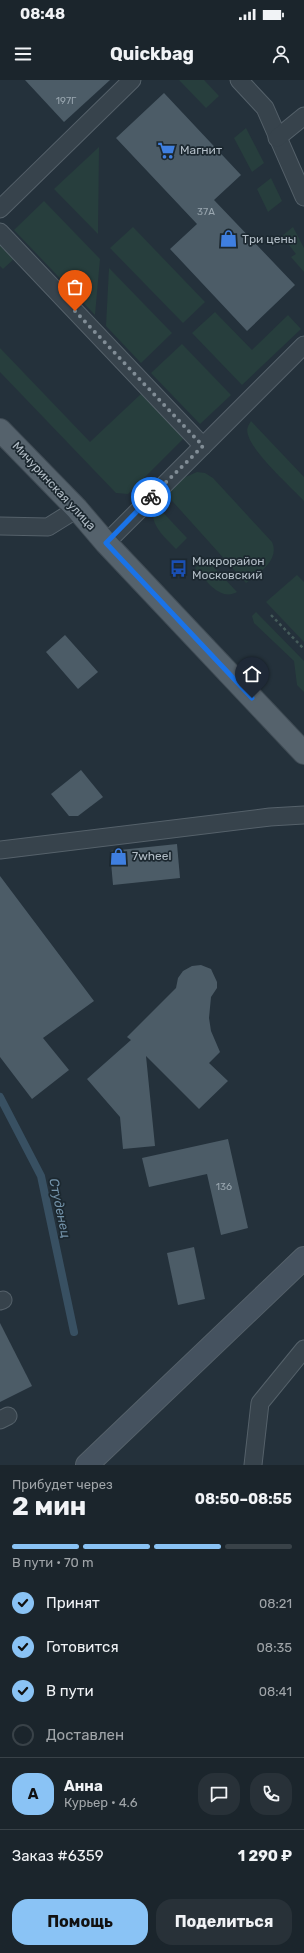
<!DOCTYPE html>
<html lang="ru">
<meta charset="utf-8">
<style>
:root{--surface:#1b252c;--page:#283138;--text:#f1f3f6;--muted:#a0a5a9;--line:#394248;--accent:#8ac3f5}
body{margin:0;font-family:Rubik,sans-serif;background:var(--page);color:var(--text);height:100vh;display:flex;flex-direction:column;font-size:15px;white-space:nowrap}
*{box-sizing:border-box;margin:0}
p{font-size:13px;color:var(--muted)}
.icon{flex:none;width:22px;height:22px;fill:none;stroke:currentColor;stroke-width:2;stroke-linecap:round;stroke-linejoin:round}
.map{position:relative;height:1385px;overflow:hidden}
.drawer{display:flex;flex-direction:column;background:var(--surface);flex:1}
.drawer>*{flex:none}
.pin{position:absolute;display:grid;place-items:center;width:34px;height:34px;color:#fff;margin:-41px -17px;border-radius:50% 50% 50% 0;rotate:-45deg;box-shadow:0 0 4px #0007}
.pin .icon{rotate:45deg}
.courier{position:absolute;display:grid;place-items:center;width:40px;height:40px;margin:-20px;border:3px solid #1a73e8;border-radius:50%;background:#fff;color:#222;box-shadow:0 1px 5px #0007}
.head em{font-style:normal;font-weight:700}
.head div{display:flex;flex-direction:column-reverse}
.head{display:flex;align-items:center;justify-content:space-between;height:68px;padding:0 12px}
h1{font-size:26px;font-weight:700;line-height:30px}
.bar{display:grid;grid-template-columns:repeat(4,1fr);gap:6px 4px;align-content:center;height:48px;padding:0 12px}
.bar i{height:5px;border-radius:3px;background:var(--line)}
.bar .on{background:var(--accent)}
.bar p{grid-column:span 4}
.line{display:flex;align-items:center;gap:10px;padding:0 12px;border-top:1px solid var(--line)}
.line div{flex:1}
.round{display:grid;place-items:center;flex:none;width:42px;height:42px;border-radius:16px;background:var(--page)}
ol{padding:0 12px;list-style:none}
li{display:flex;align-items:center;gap:12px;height:44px}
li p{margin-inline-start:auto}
li .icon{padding:4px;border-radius:50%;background:var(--accent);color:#111;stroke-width:4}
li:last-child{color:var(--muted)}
li i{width:22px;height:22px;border:2px solid var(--line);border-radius:50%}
.action{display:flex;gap:8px;margin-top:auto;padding:8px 12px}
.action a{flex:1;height:46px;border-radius:16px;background:var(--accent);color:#111;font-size:16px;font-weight:700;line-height:46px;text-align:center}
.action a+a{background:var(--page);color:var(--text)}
.status{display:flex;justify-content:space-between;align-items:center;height:28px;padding:0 20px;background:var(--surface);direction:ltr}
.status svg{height:11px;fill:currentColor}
header{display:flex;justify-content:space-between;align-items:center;height:52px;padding:0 12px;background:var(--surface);font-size:18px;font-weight:700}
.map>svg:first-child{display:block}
.green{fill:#273e3d}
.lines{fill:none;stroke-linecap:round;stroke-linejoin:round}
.stream{stroke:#385062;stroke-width:8}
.building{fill:#4c5c67}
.lane-casing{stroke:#55616a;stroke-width:19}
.secondary-casing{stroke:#55616a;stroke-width:24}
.primary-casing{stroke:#404c55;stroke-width:24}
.path{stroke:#455b5a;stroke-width:2.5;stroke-dasharray:3 3;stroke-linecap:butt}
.lane{stroke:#37434c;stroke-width:17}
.secondary{stroke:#45525f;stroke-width:22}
.primary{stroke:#55626c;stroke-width:22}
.done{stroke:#818d96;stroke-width:4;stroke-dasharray:0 7.2}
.route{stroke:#1a73e8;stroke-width:5}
.labels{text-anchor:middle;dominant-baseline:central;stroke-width:3.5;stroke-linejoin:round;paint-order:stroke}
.number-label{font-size:10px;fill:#99a6af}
.poi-label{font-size:12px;fill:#b3bec7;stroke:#1c2830;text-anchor:start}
.street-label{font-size:12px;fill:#b3bec7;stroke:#1c2830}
.water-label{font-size:13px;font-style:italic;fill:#7493aa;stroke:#1c2830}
</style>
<div class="status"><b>08:48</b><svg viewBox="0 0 49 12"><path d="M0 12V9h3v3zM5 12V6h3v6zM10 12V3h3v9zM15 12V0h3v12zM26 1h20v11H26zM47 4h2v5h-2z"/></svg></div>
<header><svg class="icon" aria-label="menu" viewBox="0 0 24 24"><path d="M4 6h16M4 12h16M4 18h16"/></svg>Quickbag<svg class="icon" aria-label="person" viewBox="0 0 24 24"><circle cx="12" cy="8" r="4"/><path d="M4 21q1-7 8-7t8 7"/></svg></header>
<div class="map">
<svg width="304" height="1385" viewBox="0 0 304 1385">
<rect width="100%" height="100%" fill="#24313b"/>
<g class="green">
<polygon points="179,0 204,0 219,16 206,28"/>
<polygon points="246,48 264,83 252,92 234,58"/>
<polygon points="99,67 98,154 54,109"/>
<polygon points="271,98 282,121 268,132 257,109"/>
<polygon points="44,121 100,179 95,235 14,150"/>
<polygon points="133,147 205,222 183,243 110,168"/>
<polygon points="293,147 304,168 304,192 291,177 296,174 282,156"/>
<polygon points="0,162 15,178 3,189 0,186"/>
<polygon points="109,188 172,253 141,283 106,246"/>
<polygon points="215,232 252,270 288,235 301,249 242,305 192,253"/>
<polygon points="182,264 231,315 200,344 151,293"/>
<polygon points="0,268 90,362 142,313 184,358 128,414 116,413 0,292"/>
<path d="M251,341L304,397V421C290,406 253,373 248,355C246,349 248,346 251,341Z"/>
<path d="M197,392L205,393L213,398L272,462C280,480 259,493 246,503L165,413L181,399Z"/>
<path d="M155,424L187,458L176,469C164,456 147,443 155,424Z"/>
<path d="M206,479L237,512C220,522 205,499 195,488Z"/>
<polygon points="297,495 304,502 304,562 266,522"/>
<polygon points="256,532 304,581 304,612 297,605 294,581 254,543 252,536"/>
</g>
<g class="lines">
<polyline class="stream" points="0,1017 41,1096 74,1252"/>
</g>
<g class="building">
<polygon points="25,0 110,0 64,42"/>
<polygon points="164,13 241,95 214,120 295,205 247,251 170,169 197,144 116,58"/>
<polygon points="65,555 98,592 78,609 46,572"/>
<polygon points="81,690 103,717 78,736 69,736 51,714"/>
<polygon points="177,764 180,798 113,805 110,771"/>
<polygon points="0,796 94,921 43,958 69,990 32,1019 0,977"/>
<polygon points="201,885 211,889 217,902 217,908 211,917 209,938 211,951 220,972 209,983 228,1001 199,1029 146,976 155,1066 123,1069 120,1037 87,999 131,960 127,957 176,908 178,898 183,891 192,886"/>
<polygon points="228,1059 248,1148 221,1155 207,1094 149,1107 142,1078"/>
<polygon points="194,1167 205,1219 178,1225 167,1173"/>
<polygon points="0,1243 32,1306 0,1322"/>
</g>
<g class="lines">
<defs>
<g id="lane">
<polyline points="239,0 265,28 304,117"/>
<polyline points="277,58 304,36"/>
<polyline points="0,129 132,0"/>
<polyline points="0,152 203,366"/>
<polyline points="0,446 48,447 77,429"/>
<polyline points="106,463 304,265"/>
<polyline points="0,770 270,737 304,735"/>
<polyline points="0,1221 3,1220"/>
<polyline points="0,1340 8,1336"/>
<polyline points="253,1385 260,1323 304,1269"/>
</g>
<polyline id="secondary" points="87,1385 304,1178"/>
<polyline id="primary" points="0,350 77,429 106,463 304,673"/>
</defs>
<use href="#lane" class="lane-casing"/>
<use href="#secondary" class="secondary-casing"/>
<use href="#primary" class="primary-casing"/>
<polyline class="path" points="271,535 304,569"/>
<use href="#lane" class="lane"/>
<use href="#secondary" class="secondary"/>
<use href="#primary" class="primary"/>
</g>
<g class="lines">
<polyline class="done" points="75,231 203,366 151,417"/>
<polyline class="route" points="151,417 106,463 252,618"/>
</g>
<defs>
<symbol id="supermarket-bare" viewBox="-9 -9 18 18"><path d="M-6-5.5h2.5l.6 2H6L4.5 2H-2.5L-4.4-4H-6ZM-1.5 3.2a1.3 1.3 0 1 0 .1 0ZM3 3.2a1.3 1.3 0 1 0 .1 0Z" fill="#3f7fe0" stroke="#1c2830" stroke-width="2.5" paint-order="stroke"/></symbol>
<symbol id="shop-bare" viewBox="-9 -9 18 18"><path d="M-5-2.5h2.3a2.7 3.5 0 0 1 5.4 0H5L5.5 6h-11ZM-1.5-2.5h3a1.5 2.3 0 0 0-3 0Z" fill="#3f7fe0" stroke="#1c2830" stroke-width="2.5" paint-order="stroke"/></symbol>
<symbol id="bus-bare" viewBox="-9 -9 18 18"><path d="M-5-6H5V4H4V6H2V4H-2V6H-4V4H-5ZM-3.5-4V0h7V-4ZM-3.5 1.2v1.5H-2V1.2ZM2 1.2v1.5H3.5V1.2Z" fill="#1a4fb4" stroke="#1c2830" stroke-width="2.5" paint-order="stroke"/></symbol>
</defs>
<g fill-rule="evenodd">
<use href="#supermarket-bare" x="154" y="58" width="25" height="25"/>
<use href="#shop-bare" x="216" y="146" width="25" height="25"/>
<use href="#bus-bare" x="166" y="476" width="25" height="25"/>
<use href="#shop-bare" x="106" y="764" width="25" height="25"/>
</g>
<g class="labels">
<g class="number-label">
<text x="66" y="21">197Г</text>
<text x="206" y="132">37А</text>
<text x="224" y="1107">136</text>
</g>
<g class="poi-label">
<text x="180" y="70">Магнит</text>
<text x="242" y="159">Три цены</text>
<text x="192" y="481">Микрорайон<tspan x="192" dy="14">Московский</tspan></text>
<text x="132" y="776">7wheel</text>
</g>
<g class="street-label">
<text transform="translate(54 406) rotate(47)">Мичуринская улица</text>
</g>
<g class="water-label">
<text transform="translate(60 1128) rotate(78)">Студенец</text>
</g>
</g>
</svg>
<div class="pin" style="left:75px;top:231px;background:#ea580c"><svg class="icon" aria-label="bag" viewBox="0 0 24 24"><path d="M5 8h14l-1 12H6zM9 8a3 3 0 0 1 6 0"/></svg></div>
<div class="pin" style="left:252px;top:618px;background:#1f2937"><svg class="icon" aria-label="home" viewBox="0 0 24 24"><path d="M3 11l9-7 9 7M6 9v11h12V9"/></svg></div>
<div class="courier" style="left:151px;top:417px"><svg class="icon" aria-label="bike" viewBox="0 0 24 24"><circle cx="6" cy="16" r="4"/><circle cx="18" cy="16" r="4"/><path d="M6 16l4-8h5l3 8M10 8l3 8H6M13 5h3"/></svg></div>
</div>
<section class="drawer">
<div class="head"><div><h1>2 мин</h1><p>Прибудет через</p></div><em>08:50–08:55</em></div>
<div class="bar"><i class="on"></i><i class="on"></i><i class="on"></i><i></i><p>В пути · 70 m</p></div>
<ol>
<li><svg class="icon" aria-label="check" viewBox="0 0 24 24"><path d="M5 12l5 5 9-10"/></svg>Принят<p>08:21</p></li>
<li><svg class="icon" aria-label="check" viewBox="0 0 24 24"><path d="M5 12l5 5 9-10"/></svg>Готовится<p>08:35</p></li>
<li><svg class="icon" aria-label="check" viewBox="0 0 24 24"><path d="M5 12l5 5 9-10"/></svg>В пути<p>08:41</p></li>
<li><i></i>Доставлен</li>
</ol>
<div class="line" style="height:72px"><b class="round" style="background:var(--accent);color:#111">А</b><div><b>Анна</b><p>Курьер · 4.6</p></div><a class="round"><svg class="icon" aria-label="chat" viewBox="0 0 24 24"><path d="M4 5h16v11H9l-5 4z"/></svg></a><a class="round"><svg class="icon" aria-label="phone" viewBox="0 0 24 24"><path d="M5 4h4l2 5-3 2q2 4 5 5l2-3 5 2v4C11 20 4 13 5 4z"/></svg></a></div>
<div class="line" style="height:52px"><div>Заказ #6359</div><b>1 290 ₽</b></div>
<div class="action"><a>Помощь</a><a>Поделиться</a></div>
</section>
